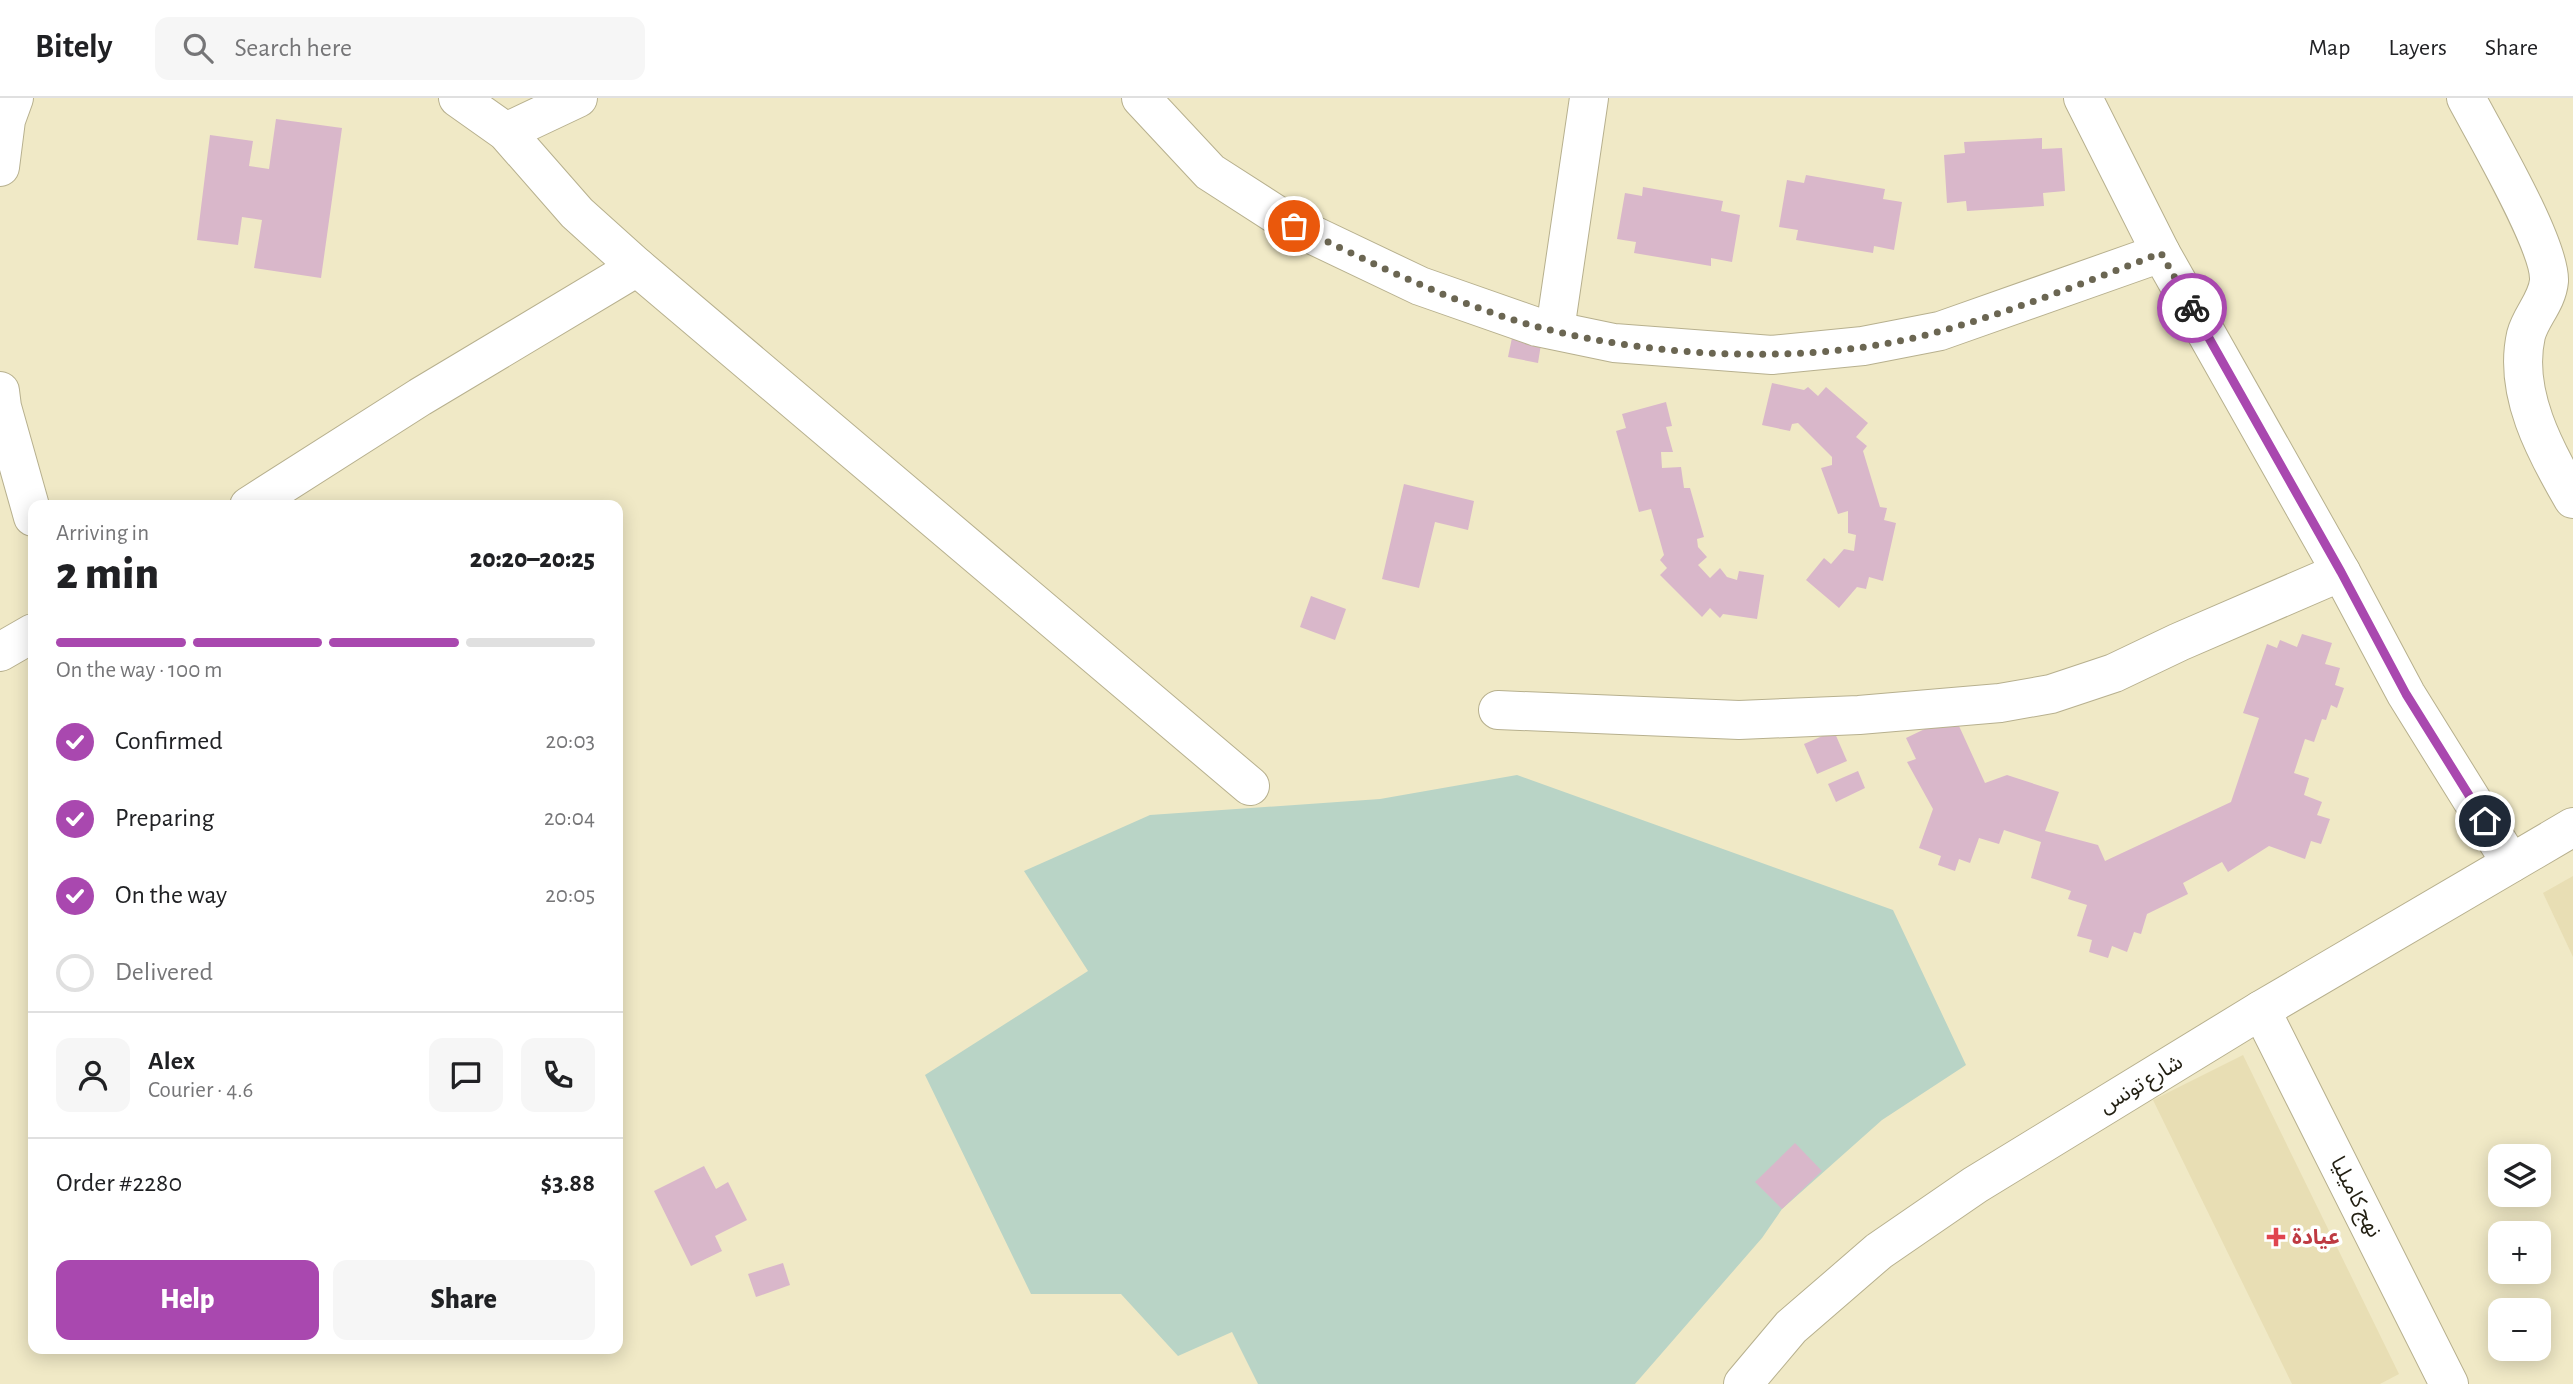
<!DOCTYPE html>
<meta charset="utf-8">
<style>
:root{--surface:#fff;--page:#f6f6f6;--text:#202124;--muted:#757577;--line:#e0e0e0;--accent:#a948af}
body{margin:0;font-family:"Alegreya Sans","Noto Sans Arabic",sans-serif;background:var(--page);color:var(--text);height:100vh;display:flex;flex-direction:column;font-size:26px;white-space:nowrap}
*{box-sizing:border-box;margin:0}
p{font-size:23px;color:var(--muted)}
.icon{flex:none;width:38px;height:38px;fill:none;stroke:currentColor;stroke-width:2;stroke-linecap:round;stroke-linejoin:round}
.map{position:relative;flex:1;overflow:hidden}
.details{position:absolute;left:28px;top:402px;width:595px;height:854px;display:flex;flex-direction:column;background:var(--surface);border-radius:14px;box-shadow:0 4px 18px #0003}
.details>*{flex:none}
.fabs{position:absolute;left:2488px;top:1046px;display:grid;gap:14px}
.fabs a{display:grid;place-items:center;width:63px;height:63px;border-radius:14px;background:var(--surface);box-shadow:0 4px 18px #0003;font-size:35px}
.pin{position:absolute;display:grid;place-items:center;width:60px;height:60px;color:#fff;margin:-30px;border:4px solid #fff;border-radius:50%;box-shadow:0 2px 7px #0007}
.courier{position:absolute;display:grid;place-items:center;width:70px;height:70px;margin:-35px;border:5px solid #a948af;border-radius:50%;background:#fff;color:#222;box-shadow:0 2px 9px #0007}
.headline em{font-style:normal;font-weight:800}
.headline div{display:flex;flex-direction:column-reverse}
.headline{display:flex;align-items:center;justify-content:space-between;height:119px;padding:0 28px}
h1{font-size:46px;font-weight:800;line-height:52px}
.bar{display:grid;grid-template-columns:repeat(4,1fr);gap:10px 7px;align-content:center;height:84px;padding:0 28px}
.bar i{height:9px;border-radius:5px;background:var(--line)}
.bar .active{background:var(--accent)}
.bar p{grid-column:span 4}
.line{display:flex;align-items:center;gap:18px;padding:0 28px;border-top:2px solid var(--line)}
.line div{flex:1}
.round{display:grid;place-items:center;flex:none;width:74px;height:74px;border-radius:14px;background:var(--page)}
ol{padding:0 28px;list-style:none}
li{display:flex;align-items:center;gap:21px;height:77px}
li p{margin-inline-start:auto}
li .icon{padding:7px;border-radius:50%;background:var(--accent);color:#fff;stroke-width:4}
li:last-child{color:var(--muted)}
li i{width:38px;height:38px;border:4px solid var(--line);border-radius:50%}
.action{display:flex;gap:14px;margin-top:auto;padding:14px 28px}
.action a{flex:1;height:80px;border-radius:14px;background:var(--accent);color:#fff;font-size:28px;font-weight:800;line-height:80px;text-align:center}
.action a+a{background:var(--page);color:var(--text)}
header{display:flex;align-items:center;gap:42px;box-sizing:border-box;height:98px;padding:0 35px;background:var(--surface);border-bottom:2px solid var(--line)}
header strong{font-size:33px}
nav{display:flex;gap:38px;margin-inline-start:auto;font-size:24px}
.search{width:490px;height:63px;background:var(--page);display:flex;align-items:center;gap:18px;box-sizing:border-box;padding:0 24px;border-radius:14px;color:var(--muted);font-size:26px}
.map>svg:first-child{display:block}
.built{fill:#e8deb4}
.green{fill:#b9d4c6}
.building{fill:#d9b7ca}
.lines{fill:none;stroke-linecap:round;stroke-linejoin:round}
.minor-casing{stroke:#b7b08e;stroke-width:40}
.minor{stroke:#fff;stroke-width:38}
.done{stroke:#6b6652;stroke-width:7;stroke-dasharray:0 12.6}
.route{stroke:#a948af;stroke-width:9}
.health-dot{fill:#e0444e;stroke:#fff;stroke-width:2.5}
.labels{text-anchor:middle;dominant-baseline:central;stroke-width:7;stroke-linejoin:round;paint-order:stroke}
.street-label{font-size:21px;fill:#232013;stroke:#fff}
.health-label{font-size:21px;font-weight:bold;fill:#be3a42;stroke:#fff;text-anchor:start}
</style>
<header>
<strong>Bitely</strong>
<div class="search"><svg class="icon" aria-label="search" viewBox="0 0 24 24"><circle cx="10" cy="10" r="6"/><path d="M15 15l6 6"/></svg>Search here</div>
<nav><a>Map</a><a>Layers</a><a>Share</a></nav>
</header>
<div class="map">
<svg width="2573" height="1286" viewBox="0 0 2573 1286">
<rect width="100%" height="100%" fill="#f0e9c6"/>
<g class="built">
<polygon points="2573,778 2573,859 2543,795"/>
<polygon points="2243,957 2399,1276 2380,1286 2292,1286 2153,1002"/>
</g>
<polygon class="green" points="1517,677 1893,812 1966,967 1882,1022 1782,1111 1762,1140 1635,1286 1258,1286 1232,1234 1178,1258 1121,1196 1031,1196 925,977 1088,873 1024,773 1150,717 1380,701"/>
<g class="building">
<polygon points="276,21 342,30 321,180 254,170 262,122 242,119 238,147 197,142 210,37 253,43 249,68 269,71"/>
<polygon points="2042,40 2042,51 2062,50 2065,93 2043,95 2044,108 1967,113 1966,103 1947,105 1944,57 1965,55 1964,44"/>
<polygon points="1806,77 1885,91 1883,101 1902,104 1894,152 1874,148 1873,155 1796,142 1798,132 1779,129 1787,82 1804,85"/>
<polygon points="1643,89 1723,103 1721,113 1740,117 1732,164 1711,160 1711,168 1634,155 1636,144 1617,141 1625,95 1642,98"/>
<polygon points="1513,235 1542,240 1538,265 1508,259"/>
<polygon points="1772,285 1804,292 1808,289 1818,298 1826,289 1868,325 1856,339 1867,348 1863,353 1880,409 1887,410 1884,422 1896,425 1883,483 1869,479 1866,491 1857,489 1839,510 1806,482 1824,460 1831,466 1844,451 1854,453 1856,437 1848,435 1848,413 1838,416 1821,370 1832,367 1832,359 1798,325 1792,326 1790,333 1762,327"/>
<polygon points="1666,304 1672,328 1666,329 1673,354 1661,354 1662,370 1681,369 1684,390 1690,390 1704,439 1697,441 1698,449 1707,459 1698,467 1710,480 1720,470 1727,479 1737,482 1739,473 1764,477 1757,521 1723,516 1720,520 1710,510 1702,519 1660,477 1667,470 1660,462 1664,457 1651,411 1639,414 1616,333 1626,330 1622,316"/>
<polygon points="1404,386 1474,403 1468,432 1435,424 1419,490 1382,481"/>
<polygon points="1311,498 1346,511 1335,542 1300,529"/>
<polygon points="2302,536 2332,545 2325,566 2340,570 2335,587 2344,590 2337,610 2331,607 2326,622 2322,621 2314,644 2305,641 2294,675 2309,680 2304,697 2322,704 2317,717 2330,721 2321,746 2311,743 2305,761 2269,748 2228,774 2222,764 2183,785 2188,796 2147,816 2141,836 2134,834 2127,854 2112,848 2108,860 2089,854 2092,842 2077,838 2087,807 2068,801 2071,793 2031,780 2041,744 2004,732 1999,746 1979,740 1970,765 1959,761 1955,773 1938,767 1941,758 1919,750 1933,711 1907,664 1916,661 1906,640 1954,617 1985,685 2007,677 2059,694 2045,733 2098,747 2105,763 2231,704 2259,620 2243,615 2267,546 2277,550 2280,542 2297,549"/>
<polygon points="1834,633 1847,663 1817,676 1804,646"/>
<polygon points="1858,673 1865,690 1836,704 1828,686"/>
<polygon points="1795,1045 1822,1073 1782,1111 1755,1084"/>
<polygon points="704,1068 716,1091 728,1084 747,1122 715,1138 722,1153 691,1168 654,1093"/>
<polygon points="783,1165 790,1187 756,1199 748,1176"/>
</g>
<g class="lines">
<defs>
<g id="minor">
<polyline points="458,0 506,34 577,115 637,169 1250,688"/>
<polyline points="1141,0 1210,74 1294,128 1420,188 1537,229 1614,245 1772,257 1863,248 1940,233 2161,155"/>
<polyline points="2083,0 2161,155 2341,474 2406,596 2511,765"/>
<path d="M2466,0C2485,36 2551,148 2549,183C2547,204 2531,218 2526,237C2513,294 2545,353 2573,401"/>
<polyline points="506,34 578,0"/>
<polyline points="0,69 6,22 14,0"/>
<polyline points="1555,232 1589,0"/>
<polyline points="0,293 2,309 33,419"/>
<polyline points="249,408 420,299 637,169"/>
<polyline points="0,554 33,535"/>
<polyline points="1498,612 1739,622 1859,617 2000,605 2051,596 2114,575 2179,544 2341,474"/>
<polyline points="2261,912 2449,1286"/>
<polyline points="1743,1286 1791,1229 1879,1153 1975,1087 2261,912 2573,729"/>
</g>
</defs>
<use href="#minor" class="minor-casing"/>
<use href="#minor" class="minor"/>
</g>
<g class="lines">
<path class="done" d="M1294,128C1373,165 1453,206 1538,229C1660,261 1819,268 1941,233C2016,212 2089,183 2161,155L2192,210"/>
<polyline class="route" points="2192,210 2341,474 2406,596 2485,723"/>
</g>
<path class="health-dot" d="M2272.5 1128.5h7v7h7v7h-7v7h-7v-7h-7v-7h7z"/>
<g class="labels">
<g class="street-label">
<text transform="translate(2141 986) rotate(-31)">شارع تونس</text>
<text transform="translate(2356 1099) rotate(63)">نهج كاميليا</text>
</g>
<g class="health-label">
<text x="2292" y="1139">عيادة</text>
</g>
</g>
</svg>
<div class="fabs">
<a><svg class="icon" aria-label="layers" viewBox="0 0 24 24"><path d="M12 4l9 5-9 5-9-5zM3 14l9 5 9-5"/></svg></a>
<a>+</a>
<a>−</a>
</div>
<div class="pin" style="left:1294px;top:128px;background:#ea580c"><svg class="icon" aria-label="bag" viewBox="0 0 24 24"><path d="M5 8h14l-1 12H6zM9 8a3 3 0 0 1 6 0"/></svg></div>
<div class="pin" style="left:2485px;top:723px;background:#1f2937"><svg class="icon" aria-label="home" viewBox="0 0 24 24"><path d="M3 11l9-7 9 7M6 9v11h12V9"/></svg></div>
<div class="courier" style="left:2192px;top:210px"><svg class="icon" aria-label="bike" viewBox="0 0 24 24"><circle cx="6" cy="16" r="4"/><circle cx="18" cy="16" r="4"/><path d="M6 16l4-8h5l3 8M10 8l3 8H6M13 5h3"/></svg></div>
<section class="details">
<div class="headline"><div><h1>2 min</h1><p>Arriving in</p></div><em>20:20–20:25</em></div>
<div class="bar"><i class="active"></i><i class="active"></i><i class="active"></i><i></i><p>On the way · 100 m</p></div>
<ol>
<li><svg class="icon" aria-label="check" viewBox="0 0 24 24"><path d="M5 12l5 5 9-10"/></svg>Confirmed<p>20:03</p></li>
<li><svg class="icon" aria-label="check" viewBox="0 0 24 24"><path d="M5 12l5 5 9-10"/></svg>Preparing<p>20:04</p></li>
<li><svg class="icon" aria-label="check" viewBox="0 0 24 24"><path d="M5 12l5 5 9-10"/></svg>On the way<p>20:05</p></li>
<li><i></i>Delivered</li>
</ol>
<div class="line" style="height:126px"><a class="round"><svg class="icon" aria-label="person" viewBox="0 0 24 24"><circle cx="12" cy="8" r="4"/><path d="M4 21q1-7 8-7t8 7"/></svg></a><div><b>Alex</b><p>Courier · 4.6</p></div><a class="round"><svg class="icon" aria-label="chat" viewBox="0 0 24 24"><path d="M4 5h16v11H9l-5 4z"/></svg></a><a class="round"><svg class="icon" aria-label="phone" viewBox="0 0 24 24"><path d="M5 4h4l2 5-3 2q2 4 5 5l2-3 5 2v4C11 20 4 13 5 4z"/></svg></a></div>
<div class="line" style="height:91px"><div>Order #2280</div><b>$3.88</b></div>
<div class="action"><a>Help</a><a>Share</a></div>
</section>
</div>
